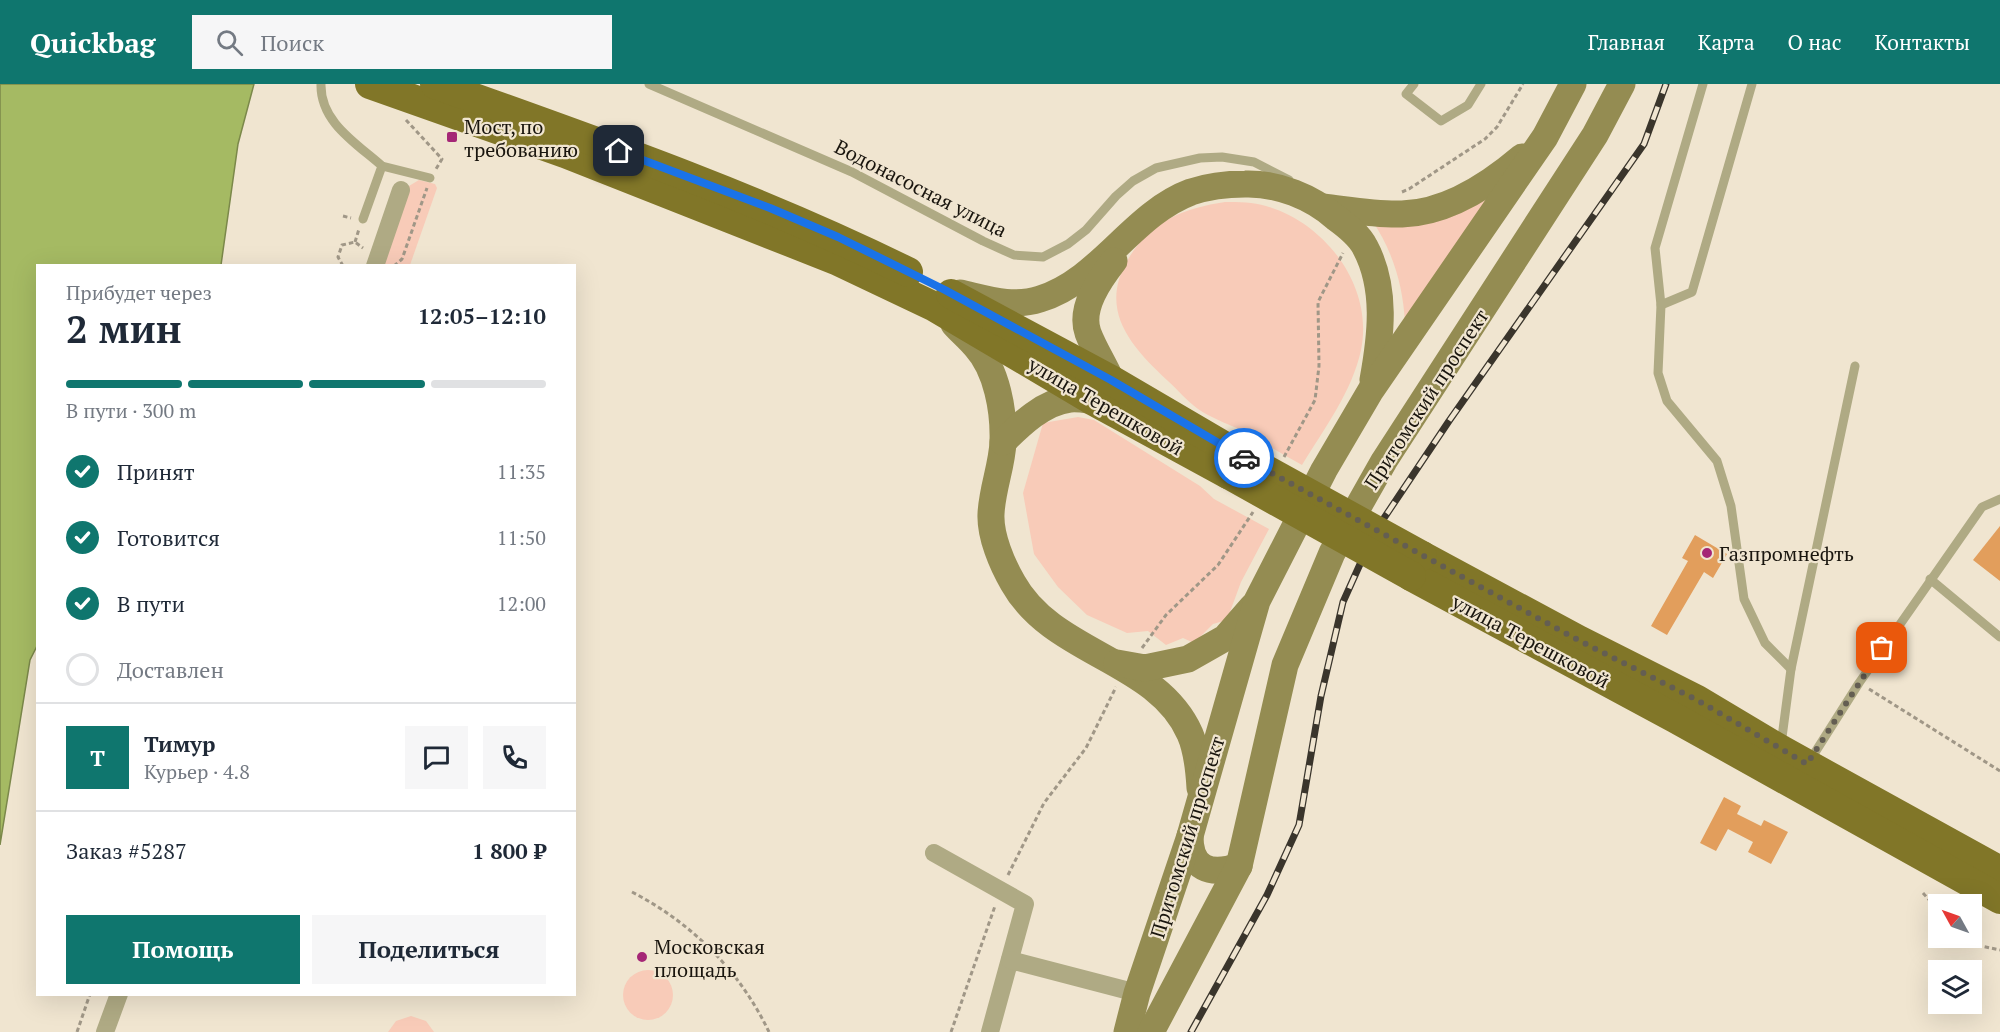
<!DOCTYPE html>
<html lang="ru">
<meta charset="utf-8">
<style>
:root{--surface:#fff;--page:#f6f6f7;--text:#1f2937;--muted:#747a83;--line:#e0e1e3;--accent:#0f766e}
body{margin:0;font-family:"PT Serif",serif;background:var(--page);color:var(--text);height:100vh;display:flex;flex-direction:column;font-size:22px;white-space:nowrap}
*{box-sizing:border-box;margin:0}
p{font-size:20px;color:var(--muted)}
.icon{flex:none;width:33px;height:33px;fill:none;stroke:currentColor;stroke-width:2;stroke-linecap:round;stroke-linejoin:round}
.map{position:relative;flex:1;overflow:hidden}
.drawer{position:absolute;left:36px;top:180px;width:540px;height:732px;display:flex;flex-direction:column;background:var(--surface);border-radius:0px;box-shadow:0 6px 24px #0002}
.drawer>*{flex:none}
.needle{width:39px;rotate:310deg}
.tools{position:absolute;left:1928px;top:810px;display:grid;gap:12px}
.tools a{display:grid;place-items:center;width:54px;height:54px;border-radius:0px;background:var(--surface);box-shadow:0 6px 24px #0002;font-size:30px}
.pin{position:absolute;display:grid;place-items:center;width:51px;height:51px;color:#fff;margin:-26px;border-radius:12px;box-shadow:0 3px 9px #0006}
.courier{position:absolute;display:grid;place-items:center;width:60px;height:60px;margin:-30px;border:4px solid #1a73e8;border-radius:50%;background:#fff;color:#222;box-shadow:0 2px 8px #0007}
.summary em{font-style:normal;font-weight:700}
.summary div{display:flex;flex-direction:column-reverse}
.summary{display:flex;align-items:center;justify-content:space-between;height:102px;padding:0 30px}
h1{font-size:39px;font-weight:700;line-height:45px}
.bar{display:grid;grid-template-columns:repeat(4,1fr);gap:9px 6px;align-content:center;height:72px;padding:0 30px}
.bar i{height:8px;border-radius:4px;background:var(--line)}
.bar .on{background:var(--accent)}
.bar p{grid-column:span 4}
.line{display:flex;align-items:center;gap:15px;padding:0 30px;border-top:2px solid var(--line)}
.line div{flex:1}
.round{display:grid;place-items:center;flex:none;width:63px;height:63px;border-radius:0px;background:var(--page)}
ol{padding:0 30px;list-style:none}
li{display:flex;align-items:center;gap:18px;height:66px}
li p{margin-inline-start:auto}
li .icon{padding:6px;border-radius:50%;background:var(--accent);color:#fff;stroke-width:4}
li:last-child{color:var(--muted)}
li i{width:33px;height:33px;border:3px solid var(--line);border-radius:50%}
.action{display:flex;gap:12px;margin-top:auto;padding:12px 30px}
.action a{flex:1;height:69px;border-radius:0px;background:var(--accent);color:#fff;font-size:24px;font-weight:700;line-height:69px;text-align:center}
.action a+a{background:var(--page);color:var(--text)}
header{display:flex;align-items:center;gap:36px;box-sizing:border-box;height:84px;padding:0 30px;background:var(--accent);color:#fff}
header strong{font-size:28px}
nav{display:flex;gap:33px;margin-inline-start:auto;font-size:21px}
.search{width:420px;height:54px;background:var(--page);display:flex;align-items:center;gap:15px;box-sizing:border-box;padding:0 21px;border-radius:0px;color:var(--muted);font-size:22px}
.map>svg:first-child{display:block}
.green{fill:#f8cbb8}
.water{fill:#a5ba63;stroke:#7b884a;stroke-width:1.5}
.building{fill:#e29e5c}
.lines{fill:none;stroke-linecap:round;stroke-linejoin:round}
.path{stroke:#a09787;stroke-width:3;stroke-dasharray:4.5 3;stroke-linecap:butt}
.lane{stroke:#afaa84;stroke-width:9}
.street{stroke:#afaa84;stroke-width:18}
.secondary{stroke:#948c52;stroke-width:27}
.primary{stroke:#817628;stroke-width:30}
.rail-casing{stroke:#3a352c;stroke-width:7}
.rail{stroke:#f0e5d0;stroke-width:4.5;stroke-dasharray:14;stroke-linecap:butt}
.primary-bridge{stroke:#817628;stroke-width:30}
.done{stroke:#645e52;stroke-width:6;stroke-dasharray:0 10.8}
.route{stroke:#1a73e8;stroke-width:8}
.poi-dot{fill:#a52676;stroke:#f0e5d0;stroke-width:2}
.labels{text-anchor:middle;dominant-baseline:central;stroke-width:4.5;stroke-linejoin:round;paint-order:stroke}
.poi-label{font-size:20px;fill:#19150e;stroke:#f0e5d0;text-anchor:start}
.street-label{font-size:20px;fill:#19150e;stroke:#f0e5d0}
</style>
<header>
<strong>Quickbag</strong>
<div class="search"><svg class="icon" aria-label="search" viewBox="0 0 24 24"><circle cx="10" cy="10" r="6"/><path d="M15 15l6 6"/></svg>Поиск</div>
<nav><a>Главная</a><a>Карта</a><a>О нас</a><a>Контакты</a></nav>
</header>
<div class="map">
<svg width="2000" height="948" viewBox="0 0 2000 948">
<rect width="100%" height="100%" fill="#f0e5d0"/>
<g class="green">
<polygon points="419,96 435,100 437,104 410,181 381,182 409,102"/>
<path d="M1502,98L1405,239C1403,201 1393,168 1372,136Z"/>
<path d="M1225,118C1239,118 1253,118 1266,122C1326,139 1374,203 1361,266C1352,308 1324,345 1302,381C1281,369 1260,357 1239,345C1225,339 1210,333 1198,325C1187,317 1178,306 1168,297C1129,261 1097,224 1130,172C1153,136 1185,124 1225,118Z"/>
<polygon points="1078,333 1094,336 1200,402 1214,415 1269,445 1241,498 1227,536 1213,540 1194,559 1183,554 1166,561 1148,547 1127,549 1087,531 1058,503 1034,470 1023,409 1043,339"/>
<circle cx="648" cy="911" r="25"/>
<polygon points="411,932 426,937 434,948 388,948 396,937"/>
</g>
<polygon class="water" points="0,0 254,0 238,60 221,181 38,182 37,562 30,576 0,761"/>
<g class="building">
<polygon points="2000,442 2000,497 1973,476"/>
<polygon points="1695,451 1727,470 1713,494 1704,488 1667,551 1651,542 1688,477 1682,474"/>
<polygon points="1724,713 1741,722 1737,730 1761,742 1764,736 1788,748 1771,780 1748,768 1753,758 1728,745 1716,767 1700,759"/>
</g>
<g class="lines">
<g class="path">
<polyline points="406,36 442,75 436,85"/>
<polyline points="1402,108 1409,105 1485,55 1497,43 1523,0"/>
<polyline points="343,132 351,134"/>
<polyline points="355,158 359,145"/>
<polyline points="343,182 338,173 342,161 355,158 363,164"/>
<polyline points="394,182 402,175 427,104"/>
<polyline points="1284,373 1315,316 1319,282 1318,218 1343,169"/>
<polyline points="1142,564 1166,531 1218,481 1253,428"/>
<polyline points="1869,605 2000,687"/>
<polyline points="1008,791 1044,719 1086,664 1116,603"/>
<path d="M632,808C692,839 740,887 769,948"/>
<polyline points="1923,809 1938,826"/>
<polyline points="1964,854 1981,862 2000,866"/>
<polyline points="77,948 90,910"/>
<polyline points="951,948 995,822"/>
</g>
<g class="lane">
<path d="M321,0C320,38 356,59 382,82L363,135"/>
<polyline points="649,0 852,88 983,157 1014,171 1043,173 1068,160 1086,146 1116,112 1133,97 1156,84 1200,74 1222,73 1254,78 1289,96"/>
<polyline points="1414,0 1406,10 1441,37 1468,21 1481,0"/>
<polyline points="1703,0 1655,164 1661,221 1658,289 1667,317 1717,377 1731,422 1744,515 1765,559 1791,585"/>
<polyline points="382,82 430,94"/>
<polyline points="1661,221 1692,208 1752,0"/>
<polyline points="1930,495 2000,553"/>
<polyline points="1781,661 1791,585 1855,282"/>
<polyline points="1809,678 1859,599 1982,423 2000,415"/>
</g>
<g class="street">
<polyline points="375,182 401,106"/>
<polyline points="934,769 1025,820 990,948"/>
<polyline points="1010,876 1137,909"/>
<polyline points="105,948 119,910"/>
</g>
<g class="secondary">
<path d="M1323,123C1349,126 1376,131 1402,130C1447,129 1489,101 1522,73"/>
<path d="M960,209C987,215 1013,224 1040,215C1101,196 1132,130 1191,108C1209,102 1226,100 1245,100C1278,99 1312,113 1336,134C1347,142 1359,151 1365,163C1387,204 1381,252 1373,296"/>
<path d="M954,240C961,248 970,255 976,263C997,286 1004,327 1003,358C1002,382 992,405 991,430C990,452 1002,480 1013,499C1053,571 1157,575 1190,650C1197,666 1199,686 1200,704"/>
<path d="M1111,296C1104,280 1094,265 1088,249C1079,224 1100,195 1114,177"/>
<path d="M1003,358C1021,340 1044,318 1070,315C1078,314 1087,316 1094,317"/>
<polyline points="1117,579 1145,584 1188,575 1225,554 1252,523"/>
<path d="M1190,752C1190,785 1210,792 1239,782"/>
<polyline points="1127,948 1137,909 1190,752 1257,517 1324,386 1371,306 1545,53 1573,0"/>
<polyline points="1151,948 1239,782 1285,581 1332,469 1384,377 1595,51 1622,0"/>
</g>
<g class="primary">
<polyline points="370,0 565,69 836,176 935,223 1094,317 1228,390"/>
<path d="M435,0C595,57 756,113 908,188"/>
<polyline points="951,210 1111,296 1239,371"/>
<polyline points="1422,472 1580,557 1697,616 1781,666 2000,787"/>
<polyline points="1411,492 1675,634 2000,815"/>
</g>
<defs>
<polyline id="rail" points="1191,948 1267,811 1299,741 1321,612 1343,518 1374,449 1449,337 1644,60 1666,0"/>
</defs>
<use href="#rail" class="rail-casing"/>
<use href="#rail" class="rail"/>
<g class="primary-bridge">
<polyline points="1239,371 1422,472"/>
<polyline points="1228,390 1411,492"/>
</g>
</g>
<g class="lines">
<polyline class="done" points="1244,374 1580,557 1697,616 1807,680 1882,564"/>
<polyline class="route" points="619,67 770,124 838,153 945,206 1111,296 1244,374"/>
</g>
<g class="poi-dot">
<rect x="446" y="47" width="12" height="12" rx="3"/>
<circle cx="1707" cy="469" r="6"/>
<circle cx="642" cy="873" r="6"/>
</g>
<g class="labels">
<g class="poi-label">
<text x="464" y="42">Мост, по<tspan x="464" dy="23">требованию</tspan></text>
<text x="1719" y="469">Газпромнефть</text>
<text x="654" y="862">Московская<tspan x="654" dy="23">площадь</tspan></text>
</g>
<g class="street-label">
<text transform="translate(921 104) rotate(27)">Водонасосная улица</text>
<text transform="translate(1426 315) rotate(-57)">Притомский проспект</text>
<text transform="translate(1106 322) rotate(30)">улица Терешковой</text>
<text transform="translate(1531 557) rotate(28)">улица Терешковой</text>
<text transform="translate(1187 753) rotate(-73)">Притомский проспект</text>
</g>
</g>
</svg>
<div class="tools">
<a><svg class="needle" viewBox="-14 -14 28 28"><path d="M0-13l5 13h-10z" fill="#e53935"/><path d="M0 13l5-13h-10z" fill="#747a83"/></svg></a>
<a><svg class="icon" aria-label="layers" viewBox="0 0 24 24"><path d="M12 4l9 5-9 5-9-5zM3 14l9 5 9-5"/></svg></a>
</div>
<div class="pin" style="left:1882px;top:564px;background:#ea580c"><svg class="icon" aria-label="bag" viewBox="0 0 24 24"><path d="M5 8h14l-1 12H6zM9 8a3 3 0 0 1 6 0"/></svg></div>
<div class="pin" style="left:619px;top:67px;background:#1f2937"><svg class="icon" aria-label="home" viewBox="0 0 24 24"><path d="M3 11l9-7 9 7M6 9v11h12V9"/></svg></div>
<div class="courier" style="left:1244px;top:374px"><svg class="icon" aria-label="car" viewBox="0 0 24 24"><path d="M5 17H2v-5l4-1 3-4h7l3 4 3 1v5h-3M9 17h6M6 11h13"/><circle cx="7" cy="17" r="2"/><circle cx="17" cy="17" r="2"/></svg></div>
<section class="drawer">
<div class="summary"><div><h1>2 мин</h1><p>Прибудет через</p></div><em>12:05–12:10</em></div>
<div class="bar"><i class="on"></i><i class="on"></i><i class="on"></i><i></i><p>В пути · 300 m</p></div>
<ol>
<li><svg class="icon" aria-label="check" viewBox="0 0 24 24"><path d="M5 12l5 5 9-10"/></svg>Принят<p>11:35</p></li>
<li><svg class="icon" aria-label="check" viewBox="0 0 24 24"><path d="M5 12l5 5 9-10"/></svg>Готовится<p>11:50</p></li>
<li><svg class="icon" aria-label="check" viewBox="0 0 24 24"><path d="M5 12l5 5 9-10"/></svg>В пути<p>12:00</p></li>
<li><i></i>Доставлен</li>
</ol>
<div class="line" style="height:108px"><b class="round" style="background:var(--accent);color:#fff">Т</b><div><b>Тимур</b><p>Курьер · 4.8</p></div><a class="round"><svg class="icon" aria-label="chat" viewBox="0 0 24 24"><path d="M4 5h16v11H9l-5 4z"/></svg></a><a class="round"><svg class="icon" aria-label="phone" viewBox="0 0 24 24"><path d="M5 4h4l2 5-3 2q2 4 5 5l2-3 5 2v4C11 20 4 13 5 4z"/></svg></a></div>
<div class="line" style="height:78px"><div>Заказ #5287</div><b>1 800 ₽</b></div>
<div class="action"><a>Помощь</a><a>Поделиться</a></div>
</section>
</div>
